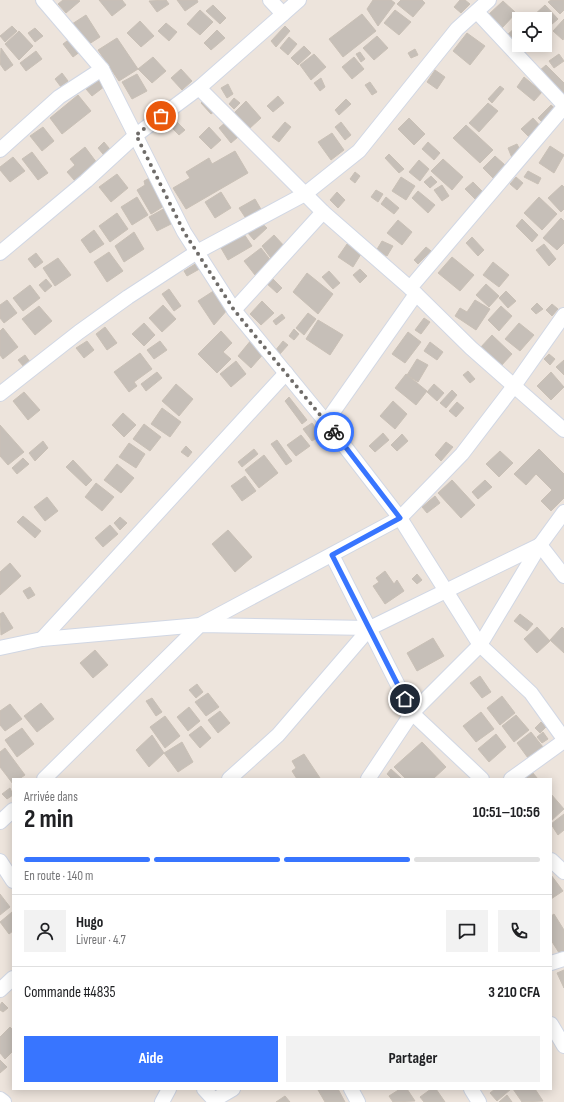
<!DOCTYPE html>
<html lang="fr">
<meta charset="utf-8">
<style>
:root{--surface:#fff;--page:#f2f2f2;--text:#202124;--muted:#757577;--line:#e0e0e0;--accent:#3875ff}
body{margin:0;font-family:"Sofia Sans Condensed",sans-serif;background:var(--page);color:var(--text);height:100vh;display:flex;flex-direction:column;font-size:15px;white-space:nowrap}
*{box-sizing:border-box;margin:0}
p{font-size:13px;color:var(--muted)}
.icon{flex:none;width:22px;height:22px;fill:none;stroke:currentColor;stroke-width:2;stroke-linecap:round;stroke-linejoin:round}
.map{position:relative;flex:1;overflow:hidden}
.side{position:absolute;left:12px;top:778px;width:540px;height:312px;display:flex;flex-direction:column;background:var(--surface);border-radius:0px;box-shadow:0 2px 10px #0003}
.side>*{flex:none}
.buttons{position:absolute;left:512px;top:12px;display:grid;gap:8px}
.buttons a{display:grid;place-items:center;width:40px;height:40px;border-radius:0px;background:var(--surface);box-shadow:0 2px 10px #0003;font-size:20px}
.pin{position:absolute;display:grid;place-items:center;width:34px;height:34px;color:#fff;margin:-17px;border:2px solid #fff;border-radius:50%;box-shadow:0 1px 4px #0007}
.courier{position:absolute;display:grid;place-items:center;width:40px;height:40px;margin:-20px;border:3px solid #3875ff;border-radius:50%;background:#fff;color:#222;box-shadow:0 1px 5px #0007}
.overview em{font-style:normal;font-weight:700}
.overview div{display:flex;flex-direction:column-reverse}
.overview{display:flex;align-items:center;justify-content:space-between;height:68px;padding:0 12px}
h1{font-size:26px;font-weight:700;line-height:30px}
.bar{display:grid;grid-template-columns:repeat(4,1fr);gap:6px 4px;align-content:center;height:48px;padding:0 12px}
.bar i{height:5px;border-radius:3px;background:var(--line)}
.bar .active{background:var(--accent)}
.bar p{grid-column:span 4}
.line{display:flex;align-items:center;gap:10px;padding:0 12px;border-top:1px solid var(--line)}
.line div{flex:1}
.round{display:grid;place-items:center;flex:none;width:42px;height:42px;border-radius:0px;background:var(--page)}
.action{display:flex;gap:8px;margin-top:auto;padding:8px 12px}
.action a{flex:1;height:46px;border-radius:0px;background:var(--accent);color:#fff;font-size:16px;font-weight:700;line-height:46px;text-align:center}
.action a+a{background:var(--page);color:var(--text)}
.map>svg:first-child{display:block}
.building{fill:#c6bfb8;stroke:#c9c0b6}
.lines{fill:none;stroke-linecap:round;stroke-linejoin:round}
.street-casing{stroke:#d1d7e4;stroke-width:16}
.street{stroke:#fff;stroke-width:14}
.done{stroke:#6f6c69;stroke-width:4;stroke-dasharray:0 7.2}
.route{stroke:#3875ff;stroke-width:5}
</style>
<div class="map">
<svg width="564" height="1102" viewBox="0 0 564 1102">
<rect width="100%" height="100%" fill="#ede4dc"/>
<g class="building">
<polygon points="63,0 78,0 80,1 66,13 58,4"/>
<polygon points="99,0 122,0 126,5 112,16"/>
<polygon points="166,0 169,4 157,12 149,1"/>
<polygon points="177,0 197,0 198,2 185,11"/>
<polygon points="373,0 391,0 395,3 378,26 367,9"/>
<polygon points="401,0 422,0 425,3 413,17 397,4"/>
<polygon points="460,0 465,0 470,4 461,13 454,7"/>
<polygon points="551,0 564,0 564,10 560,14 548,2"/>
<polygon points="503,1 516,13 502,28 488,15"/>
<polygon points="213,5 226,18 220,24 206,11"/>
<polygon points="545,5 558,19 545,30 545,19 531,18"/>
<polygon points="200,10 213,22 200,35 187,24"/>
<polygon points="395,10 411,22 399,35 384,23"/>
<polygon points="362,14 376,31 343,57 329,39"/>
<polygon points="86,15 100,37 86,46 72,24"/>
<polygon points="564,19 564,38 563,40 553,31"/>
<polygon points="140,21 154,36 141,47 127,33"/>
<polygon points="166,23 177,32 169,41 158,31"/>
<polygon points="519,24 519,45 526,45 520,51 505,37"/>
<polygon points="12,26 17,31 5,42 0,36"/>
<polygon points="285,26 290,31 276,47 271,41"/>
<polygon points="35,28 43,36 35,42 28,33"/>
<polygon points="217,30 225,38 211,50 204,43"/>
<polygon points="19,31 33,46 19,60 5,44"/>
<polygon points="467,33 485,46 470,65 453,51"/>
<polygon points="377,36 388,48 374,60 363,48"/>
<polygon points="289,37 297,44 288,55 280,48"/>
<polygon points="71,38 81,51 73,57 63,44"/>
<polygon points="117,38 138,69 119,81 98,50"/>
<polygon points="304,46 311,53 298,65 291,58"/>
<polygon points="1,48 13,65 5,71 0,64"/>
<polygon points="415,49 418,55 411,58 408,53"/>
<polygon points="36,51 42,59 26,71 20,63"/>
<polygon points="360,52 365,59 361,62 356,54"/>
<polygon points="314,54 326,67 311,80 300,65"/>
<polygon points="559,54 564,61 554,68 549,61"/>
<polygon points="153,57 166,71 152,83 138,69"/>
<polygon points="354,57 364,69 352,79 342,67"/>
<polygon points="546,65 564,83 564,97 539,71"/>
<polygon points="181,69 192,81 182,90 171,78"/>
<polygon points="435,70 445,77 437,89 427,82"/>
<polygon points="62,73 68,81 61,87 55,79"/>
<polygon points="137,74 147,91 132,99 122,82"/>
<polygon points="103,75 109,83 92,96 86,89"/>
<polygon points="524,77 542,92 534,101 517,87"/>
<polygon points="321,78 325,87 320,91 314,83"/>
<polygon points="370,82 377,92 372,95 365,85"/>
<polygon points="228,84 233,94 227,98 221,88"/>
<polygon points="500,86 504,89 492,103 488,99"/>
<polygon points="78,95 91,111 62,134 50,118"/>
<polygon points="278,96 284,103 273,112 267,106"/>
<polygon points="234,98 240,103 234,109 229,104"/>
<polygon points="346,99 351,104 339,115 335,110"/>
<polygon points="157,100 166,108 160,115 151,107"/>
<polygon points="204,100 215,111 211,114 201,103"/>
<polygon points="246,101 261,118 249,129 234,113"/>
<polygon points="488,103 498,111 479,132 469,123"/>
<polygon points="551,105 558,111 544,124 538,118"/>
<polygon points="409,118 425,134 414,145 398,129"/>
<polygon points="533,118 543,129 532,140 521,129"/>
<polygon points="176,121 185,130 179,135 170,126"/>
<polygon points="226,122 238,137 231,143 219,128"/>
<polygon points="285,122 291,127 279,142 272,137"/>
<polygon points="341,122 351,135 345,140 335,127"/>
<polygon points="466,125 493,150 480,163 453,138"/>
<polygon points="43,127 54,141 42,151 30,136"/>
<polygon points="209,127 221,140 211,149 199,137"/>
<polygon points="332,133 344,150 331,160 318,142"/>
<polygon points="104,142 114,154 107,159 98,148"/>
<polygon points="428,142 440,153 434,160 422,149"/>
<polygon points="517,144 521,152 512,158 508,148"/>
<polygon points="550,146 564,155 554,173 539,163"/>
<polygon points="85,147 97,163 75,181 67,172 75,165 70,159"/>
<polygon points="235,151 248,173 186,209 173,188 190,178 186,172 209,158 212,164"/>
<polygon points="32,152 48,173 38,180 22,159"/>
<polygon points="389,154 404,169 399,173 385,158"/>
<polygon points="495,156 505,165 493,178 483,168"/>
<polygon points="13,157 25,171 10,182 0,170 0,167"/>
<polygon points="443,159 463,177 452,190 431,171"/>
<polygon points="419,160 429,169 420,181 409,172"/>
<polygon points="528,171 541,178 538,184 524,177"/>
<polygon points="355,172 360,176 355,183 350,179"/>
<polygon points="117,174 128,188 111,202 99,187"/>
<polygon points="153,176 169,203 151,214 137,190 145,185 144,181"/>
<polygon points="431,176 437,182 430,188 424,182"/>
<polygon points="401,177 415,186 406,200 392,191"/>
<polygon points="516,177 523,183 517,190 510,184"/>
<polygon points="473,182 485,194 477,201 465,189"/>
<polygon points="442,185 449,196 442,201 434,190"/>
<polygon points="562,185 564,187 564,209 561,212 548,198"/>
<polygon points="376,190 383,194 378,202 371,197"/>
<polygon points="418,191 435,205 428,213 412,198"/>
<polygon points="221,192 231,208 215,218 205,202"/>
<polygon points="337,192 345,200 338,208 330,200"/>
<polygon points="137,197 148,215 132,225 121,207"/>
<polygon points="386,197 399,208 394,214 381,204"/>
<polygon points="539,197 557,214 542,230 524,213"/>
<polygon points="255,199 262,211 247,220 239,208"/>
<polygon points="167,207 175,222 157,231 149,217"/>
<polygon points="117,213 128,229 110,242 99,226"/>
<polygon points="561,218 564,221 564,243 557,250 543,238"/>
<polygon points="522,219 538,235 532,242 516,226"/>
<polygon points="398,220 412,232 402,245 387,233"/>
<polygon points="259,221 267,228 254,240 247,232"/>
<polygon points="94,230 104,244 90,253 81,240"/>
<polygon points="134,232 144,249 124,262 115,246"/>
<polygon points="244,234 252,246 228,260 221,248"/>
<polygon points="274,235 286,248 273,261 262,246"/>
<polygon points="472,237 484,250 478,256 466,243"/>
<polygon points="382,241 393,246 387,256 376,251"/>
<polygon points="347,244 361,254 353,267 338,257"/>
<polygon points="544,244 556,259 549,266 536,250"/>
<polygon points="426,247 431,251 418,264 414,260"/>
<polygon points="261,248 272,262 255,275 244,261"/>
<polygon points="109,252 123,271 107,282 94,262"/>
<polygon points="36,253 43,262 35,268 28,259"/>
<polygon points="452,257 474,275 460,291 438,273"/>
<polygon points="58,258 71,275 55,286 43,268"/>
<polygon points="200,261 203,267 187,276 184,271"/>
<polygon points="493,262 509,275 499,287 483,275"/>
<polygon points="360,269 367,276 360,283 353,275"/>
<polygon points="329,271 340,283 333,289 322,277"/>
<polygon points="307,273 333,294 318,314 293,292"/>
<polygon points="270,276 282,288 277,293 265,282"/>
<polygon points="46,279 52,286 45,292 39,285"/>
<polygon points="486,284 499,296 489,307 476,295"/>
<polygon points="30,285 40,298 23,311 13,298"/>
<polygon points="169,289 181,306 174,311 162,294"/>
<polygon points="215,290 228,309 214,325 198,301"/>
<polygon points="506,291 516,301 508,308 499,298"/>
<polygon points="7,300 17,313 4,323 0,318 0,305"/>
<polygon points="475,300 490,309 476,330 455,316 460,308 467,312"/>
<polygon points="262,301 274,313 261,325 250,314"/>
<polygon points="537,303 543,309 536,314 531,309"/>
<polygon points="552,304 558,309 552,316 546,310"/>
<polygon points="163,305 176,319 162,332 149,318"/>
<polygon points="39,306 52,321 35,335 22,319"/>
<polygon points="501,306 512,316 499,331 488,320"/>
<polygon points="308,313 316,319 304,335 296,328"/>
<polygon points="282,314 285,318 276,325 273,321"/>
<polygon points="424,318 430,322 421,334 415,330"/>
<polygon points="318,320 343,335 330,355 306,339"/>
<polygon points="144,323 155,335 144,346 132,334"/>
<polygon points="519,323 534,335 520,351 505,339"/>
<polygon points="105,327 117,343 107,350 96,334"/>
<polygon points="3,328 18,347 3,359 0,355 0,331"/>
<polygon points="294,329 299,334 294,340 289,336"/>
<polygon points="221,331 232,343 223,352 231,359 217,373 198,354"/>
<polygon points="408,332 421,342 405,363 392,354"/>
<polygon points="492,335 512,354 500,367 480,348"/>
<polygon points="252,339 266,351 251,368 238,356"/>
<polygon points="87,341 94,350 84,358 76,348"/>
<polygon points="160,341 167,350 154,359 147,350"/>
<polygon points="283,341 288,345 279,355 275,351"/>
<polygon points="430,342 443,352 437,360 424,351"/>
<polygon points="140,353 152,369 134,382 137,386 129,392 114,372"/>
<polygon points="549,354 555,359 550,365 544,359"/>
<polygon points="25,355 30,362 24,367 18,360"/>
<polygon points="417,359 428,365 418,382 407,375"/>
<polygon points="564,360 564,375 556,367"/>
<polygon points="236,361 246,374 231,387 220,374"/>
<polygon points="468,371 475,379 470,383 463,375"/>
<polygon points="157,372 162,378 146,391 141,384"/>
<polygon points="551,372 564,387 551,400 537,386"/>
<polygon points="406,374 427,391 416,405 395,388"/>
<polygon points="176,384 193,399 179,416 162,401"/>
<polygon points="434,384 444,393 437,401 427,392"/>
<polygon points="452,390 457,395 446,408 440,403"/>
<polygon points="24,392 40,410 28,420 13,401"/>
<polygon points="289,397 307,420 302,424 285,401"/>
<polygon points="393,401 407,414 395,429 380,416"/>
<polygon points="457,402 464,408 456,417 449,411"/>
<polygon points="162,408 181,422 170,437 151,424"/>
<polygon points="123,413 136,425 124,437 112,425"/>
<polygon points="312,423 321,435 312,441 303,429"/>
<polygon points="144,424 161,437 150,451 133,439"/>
<polygon points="0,425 24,452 8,465 0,456"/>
<polygon points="383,433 389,440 375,452 369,446"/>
<polygon points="402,434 408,441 397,451 391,445"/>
<polygon points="301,435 310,446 296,456 287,445"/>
<polygon points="277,440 292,461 286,465 271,444"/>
<polygon points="43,441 48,448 35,461 29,453"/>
<polygon points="446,442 453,447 441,461 435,455"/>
<polygon points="129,443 145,454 136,468 119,457"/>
<polygon points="186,446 192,452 188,457 181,452"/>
<polygon points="254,449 258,454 242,467 238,462"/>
<polygon points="539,449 564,474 564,498 551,511 541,501 552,490 536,474 526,485 514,474"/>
<polygon points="500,451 513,463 499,477 486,464"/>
<polygon points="264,455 278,473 259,488 245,470"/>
<polygon points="23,458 29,464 17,474 12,468"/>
<polygon points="73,460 92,480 86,486 66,467"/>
<polygon points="117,464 134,478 121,493 104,480"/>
<polygon points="245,476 256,491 242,501 231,486"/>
<polygon points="452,480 475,505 461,518 438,493"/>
<polygon points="485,480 492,487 478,499 472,492"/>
<polygon points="96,483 114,497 102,511 85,497"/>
<polygon points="435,496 440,503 427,513 422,507"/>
<polygon points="47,497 58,511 45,521 34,507"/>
<polygon points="23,516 41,531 35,538 17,522"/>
<polygon points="120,517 127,523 120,530 114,523"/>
<polygon points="110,525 118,534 103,547 95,538"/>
<polygon points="228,530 252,557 235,572 212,544"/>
<polygon points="10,563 21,576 0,595 0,572"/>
<polygon points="385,571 394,584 397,580 404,591 385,604 373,586 379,582 376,578"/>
<polygon points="417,574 422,580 417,584 412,579"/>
<polygon points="30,587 35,595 28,599 23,591"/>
<polygon points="3,612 13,628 1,635 0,614"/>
<polygon points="520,614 533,624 527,631 514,621"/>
<polygon points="537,627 550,641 537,653 524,639"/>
<polygon points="562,627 564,629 564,653 550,640"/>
<polygon points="433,638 444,656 417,671 407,653"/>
<polygon points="95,650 108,665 93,678 80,663"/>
<polygon points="480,676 491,692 482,698 470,683"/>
<polygon points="197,684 203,692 196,698 189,690"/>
<polygon points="208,693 219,707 206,716 195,702"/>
<polygon points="502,696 515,713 500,725 487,708"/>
<polygon points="152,698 162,712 156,716 146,701"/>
<polygon points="41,703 54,719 37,732 24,716"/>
<polygon points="10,704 22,719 5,731 0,725 0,711"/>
<polygon points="189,707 200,721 188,731 177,717"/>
<polygon points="220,711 230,723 218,733 208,720"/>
<polygon points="481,712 494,729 476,742 463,726"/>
<polygon points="516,715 529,730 514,742 502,726"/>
<polygon points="165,716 180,736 165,748 150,727"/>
<polygon points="541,722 546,727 540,733 535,728"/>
<polygon points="201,726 211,738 200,748 189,735"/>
<polygon points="22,728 34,744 17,757 5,740"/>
<polygon points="531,732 543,747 528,758 517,743"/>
<polygon points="543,732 548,739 542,743 537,737"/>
<polygon points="496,734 506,747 489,762 478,749"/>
<polygon points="152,735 164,753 149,767 136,750"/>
<polygon points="182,742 193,762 178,772 164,753"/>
<polygon points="422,742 446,767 433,779 406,779 394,767"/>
<polygon points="5,748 25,775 19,779 13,779 13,784 0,767 0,752"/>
<polygon points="304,754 320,778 320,779 297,779 292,771 296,768 292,761"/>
<polygon points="391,769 402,779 392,779 387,774"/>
<polygon points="532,772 538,779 525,779"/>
<polygon points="10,788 13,795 7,799 2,794"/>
<polygon points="551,794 564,809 551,821"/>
<polygon points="564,814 564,830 558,835 551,824"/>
<polygon points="551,875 563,891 551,899"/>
<polygon points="0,894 10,907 0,915"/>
<polygon points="12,912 13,931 9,934 0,922"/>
<polygon points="554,914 564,930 564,954 561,956 551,940 551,916"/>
<polygon points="564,970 564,988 557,973"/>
<polygon points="2,1002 8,1008 3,1012 0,1010 0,1005"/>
<polygon points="10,1027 13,1030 13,1051 5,1059 0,1053 0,1037"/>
<polygon points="0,1060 7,1067 0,1073"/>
<polygon points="320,1089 338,1089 345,1102 325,1102 318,1090"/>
<polygon points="400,1089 407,1089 415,1101 393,1102 389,1096"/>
<polygon points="431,1089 436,1089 445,1102 424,1102 420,1097"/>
<polygon points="495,1089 511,1089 497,1101 490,1093"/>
<polygon points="513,1089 535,1089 543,1101 522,1102"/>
<polygon points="507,1095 512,1102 499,1102"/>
<polygon points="285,1096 290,1102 276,1102"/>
</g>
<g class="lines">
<defs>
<g id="street">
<polyline points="43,0 102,69"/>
<polyline points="270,0 283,14"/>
<polyline points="477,12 564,105"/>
<polyline points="199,88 323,212 410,288 471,348 564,430"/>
<polyline points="0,150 59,97 102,69 184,232 234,310 326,422 400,518 480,645 531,693 564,739"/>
<polyline points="0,253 86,181 136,135 199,88 299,0"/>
<polyline points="410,288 564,107"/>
<polyline points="234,310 323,212"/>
<polyline points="0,394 79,332 128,297 197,252 305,194 359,151 457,29 489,0"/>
<polyline points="326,422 416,294"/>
<polyline points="540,545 564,576"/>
<polyline points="332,555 412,713 482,779"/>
<polyline points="42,639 286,373"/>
<polyline points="0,648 42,639 200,625 400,518 462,454 514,386 564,315"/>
<polyline points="44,779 200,625 370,628 540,545"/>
<polyline points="229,779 278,735 370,628"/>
<polyline points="368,779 412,713 480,645 540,545 564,512"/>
<polyline points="511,779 564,741"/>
<polyline points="0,822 13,810"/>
<polyline points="551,860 564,872"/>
<polyline points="0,861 13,881"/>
<polyline points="551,963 564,959"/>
<polyline points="0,990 13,978"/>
<polyline points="551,1024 564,1046"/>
<polyline points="204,1089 216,1102"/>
<polyline points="351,1089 358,1102"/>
<polyline points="471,1089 479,1102"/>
<polyline points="0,1099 4,1102"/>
<polyline points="214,1100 233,1089"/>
<polyline points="162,1102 169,1089"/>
</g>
</defs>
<use href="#street" class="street-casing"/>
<use href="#street" class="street"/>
</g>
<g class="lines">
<polyline class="done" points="161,116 136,135 184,232 234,310 334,432"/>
<polyline class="route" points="334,432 400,518 332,555 405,699"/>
</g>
</svg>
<div class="buttons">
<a><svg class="icon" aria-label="locate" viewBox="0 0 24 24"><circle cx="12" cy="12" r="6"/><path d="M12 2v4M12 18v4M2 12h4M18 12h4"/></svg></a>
</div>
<div class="pin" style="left:161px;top:116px;background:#ea580c"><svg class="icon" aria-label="bag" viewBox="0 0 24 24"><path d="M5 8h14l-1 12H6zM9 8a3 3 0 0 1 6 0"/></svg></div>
<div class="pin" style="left:405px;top:699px;background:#1f2937"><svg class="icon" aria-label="home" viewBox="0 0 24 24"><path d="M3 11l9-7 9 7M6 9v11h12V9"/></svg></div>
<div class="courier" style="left:334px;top:432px"><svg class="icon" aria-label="bike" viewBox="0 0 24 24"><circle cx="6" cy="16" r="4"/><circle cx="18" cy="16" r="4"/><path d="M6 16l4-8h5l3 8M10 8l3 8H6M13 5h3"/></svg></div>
<section class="side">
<div class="overview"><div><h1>2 min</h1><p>Arrivée dans</p></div><em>10:51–10:56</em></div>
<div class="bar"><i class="active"></i><i class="active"></i><i class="active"></i><i></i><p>En route · 140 m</p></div>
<div class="line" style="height:72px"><a class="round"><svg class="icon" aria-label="person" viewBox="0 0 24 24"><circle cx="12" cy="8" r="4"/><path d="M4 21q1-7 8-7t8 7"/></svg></a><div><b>Hugo</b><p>Livreur · 4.7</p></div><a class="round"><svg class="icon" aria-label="chat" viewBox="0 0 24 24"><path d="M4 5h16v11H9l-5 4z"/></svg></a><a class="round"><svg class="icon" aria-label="phone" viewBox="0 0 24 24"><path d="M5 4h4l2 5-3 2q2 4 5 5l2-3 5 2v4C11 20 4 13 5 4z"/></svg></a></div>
<div class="line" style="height:52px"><div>Commande #4835</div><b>3 210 CFA</b></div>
<div class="action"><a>Aide</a><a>Partager</a></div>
</section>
</div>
